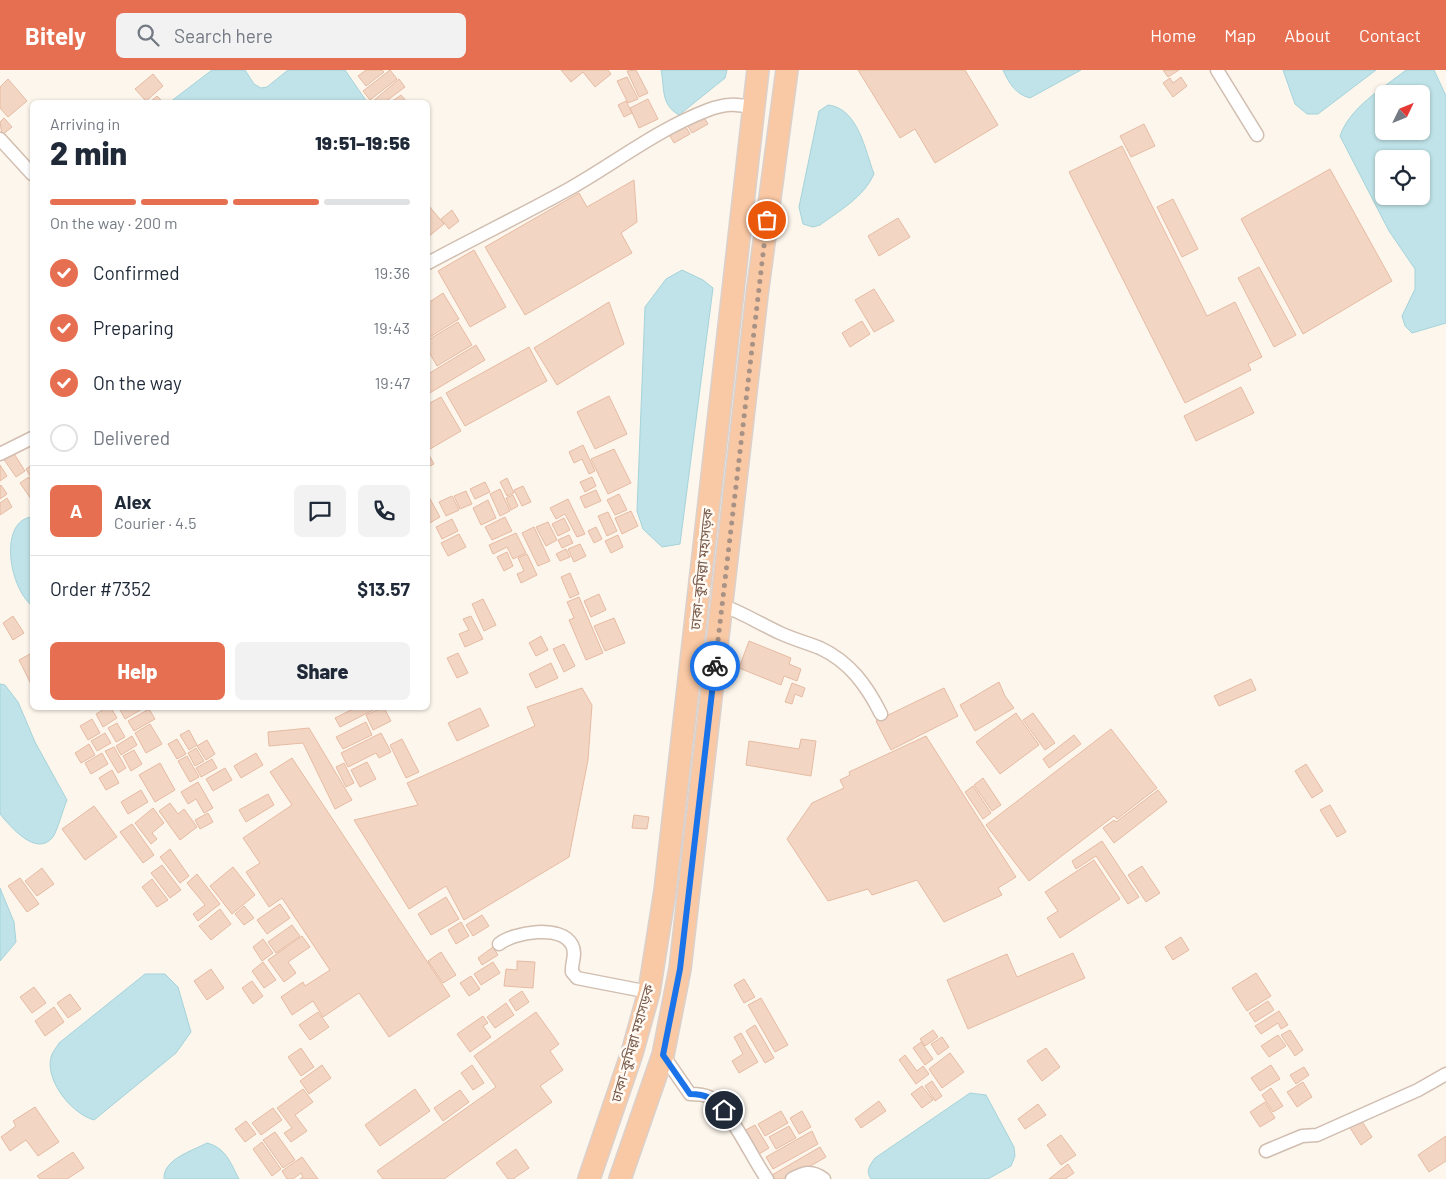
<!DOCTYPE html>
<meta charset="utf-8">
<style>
:root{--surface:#fff;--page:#f2f2f3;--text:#1f2937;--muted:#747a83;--line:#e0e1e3;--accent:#e76f51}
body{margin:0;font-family:Barlow,"Noto Sans Bengali",sans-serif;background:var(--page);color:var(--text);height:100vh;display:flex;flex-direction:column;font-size:19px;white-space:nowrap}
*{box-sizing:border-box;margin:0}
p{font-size:16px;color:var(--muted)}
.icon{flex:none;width:28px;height:28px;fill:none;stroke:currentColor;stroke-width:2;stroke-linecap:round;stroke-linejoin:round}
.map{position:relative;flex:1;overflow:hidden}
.side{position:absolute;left:30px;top:30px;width:400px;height:610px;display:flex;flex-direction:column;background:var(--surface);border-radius:8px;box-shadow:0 1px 4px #0004}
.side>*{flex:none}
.needle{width:32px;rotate:47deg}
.tools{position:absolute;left:1375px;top:15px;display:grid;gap:10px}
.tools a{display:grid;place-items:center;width:55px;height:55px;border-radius:8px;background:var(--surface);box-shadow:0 1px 4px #0004;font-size:25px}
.pin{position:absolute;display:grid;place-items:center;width:42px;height:42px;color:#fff;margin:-21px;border:2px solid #fff;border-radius:50%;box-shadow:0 1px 5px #0007}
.courier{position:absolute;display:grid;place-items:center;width:50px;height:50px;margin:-25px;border:4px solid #1a73e8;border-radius:50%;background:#fff;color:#222;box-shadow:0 1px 6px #0007}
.head em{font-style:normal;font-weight:800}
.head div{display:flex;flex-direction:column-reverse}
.head{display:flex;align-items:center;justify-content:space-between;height:85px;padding:0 20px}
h1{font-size:32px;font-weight:800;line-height:38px}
.bar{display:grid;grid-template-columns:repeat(4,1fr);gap:8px 5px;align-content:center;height:60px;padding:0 20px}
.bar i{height:6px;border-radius:4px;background:var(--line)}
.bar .current{background:var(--accent)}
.bar p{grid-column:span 4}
.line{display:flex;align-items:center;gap:12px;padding:0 20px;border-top:1px solid var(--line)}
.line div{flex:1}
.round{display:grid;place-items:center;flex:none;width:52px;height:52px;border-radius:8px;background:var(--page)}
ol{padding:0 20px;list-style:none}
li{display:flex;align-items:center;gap:15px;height:55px}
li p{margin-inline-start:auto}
li .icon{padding:5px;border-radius:50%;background:var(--accent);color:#fff;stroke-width:4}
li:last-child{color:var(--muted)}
li i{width:28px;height:28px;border:2px solid var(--line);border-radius:50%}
.button{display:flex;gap:10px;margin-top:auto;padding:10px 20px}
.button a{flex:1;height:58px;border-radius:8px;background:var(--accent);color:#fff;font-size:20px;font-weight:800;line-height:58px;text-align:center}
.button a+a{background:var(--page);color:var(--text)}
header{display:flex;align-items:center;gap:30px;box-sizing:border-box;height:70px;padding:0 25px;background:var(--accent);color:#fff}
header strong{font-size:24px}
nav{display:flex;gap:28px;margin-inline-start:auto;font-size:18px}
.search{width:350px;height:45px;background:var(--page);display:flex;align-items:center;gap:12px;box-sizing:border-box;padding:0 18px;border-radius:8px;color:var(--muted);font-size:19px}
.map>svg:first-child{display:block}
.water{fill:#bfe3e8;stroke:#a5d3da;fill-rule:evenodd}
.building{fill:#f3d5c3;stroke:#e6bba3}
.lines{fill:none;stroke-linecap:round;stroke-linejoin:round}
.minor-casing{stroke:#d1beb0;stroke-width:15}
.trunk-casing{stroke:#dad1cd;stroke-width:24}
.minor{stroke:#fff;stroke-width:12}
.trunk{stroke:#f9c8a4;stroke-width:21}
.done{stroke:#a89285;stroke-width:5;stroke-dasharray:0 9}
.route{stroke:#1a73e8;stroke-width:6}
.labels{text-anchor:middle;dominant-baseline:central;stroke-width:5;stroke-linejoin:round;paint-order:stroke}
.street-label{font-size:14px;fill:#7a5c4d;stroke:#fffaf3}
</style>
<header>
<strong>Bitely</strong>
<div class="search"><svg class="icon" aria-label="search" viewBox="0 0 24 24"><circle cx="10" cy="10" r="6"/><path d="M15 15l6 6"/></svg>Search here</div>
<nav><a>Home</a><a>Map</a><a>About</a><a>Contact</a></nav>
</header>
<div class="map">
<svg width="1446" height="1109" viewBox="0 0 1446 1109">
<rect width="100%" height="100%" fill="#fdf6ec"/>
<g class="water">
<polygon points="212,0 245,0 254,14 261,18 267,17 288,0 345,0 367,32 170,32"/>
<path d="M661,0H727L725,8L679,45C660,34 665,18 661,0Z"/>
<path d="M1003,0H1081L1030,28C1015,24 1009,13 1003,0Z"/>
<polygon points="1283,0 1376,0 1318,44 1307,44 1295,34"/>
<path d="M1406,0H1434L1446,26V253L1412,263L1405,256L1402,246L1415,219V199L1389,161L1340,66C1350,37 1382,19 1406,0ZM1384,24H1421V61H1384ZM1384,89H1421V126H1384Z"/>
<path d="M828,35C858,38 865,80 874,104C864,127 839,141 820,155L813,157L803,154L799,137L819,41Z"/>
<polygon points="682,200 703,210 713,218 680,474 662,477 643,459 637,441 645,237 666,209"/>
<path d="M32,447V536C7,514 0,450 32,447Z"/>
<path d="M0,614L5,615L18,632L35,672L67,730C63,739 58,759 53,767C36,788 10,756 0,744Z"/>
<polygon points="0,818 14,852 16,872 0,891"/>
<path d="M145,904H165L178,917L191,962L176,983L94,1050C72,1044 45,1011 51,987C52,982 57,977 59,973Z"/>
<path d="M970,1023L986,1025L1014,1077L1015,1086L1011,1096L988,1109H871C865,1101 870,1095 875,1088Z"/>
<path d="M207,1073C226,1078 230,1092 239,1109H164C163,1089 192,1081 207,1073Z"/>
</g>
<g class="building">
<polygon points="366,0 382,0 384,2 366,16 358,6"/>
<polygon points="390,0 397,9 370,30 363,21"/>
<polygon points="561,0 608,0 611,4 595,17 583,2 571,12"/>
<polygon points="636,0 648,23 639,27 627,1"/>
<polygon points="858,0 965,0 998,55 935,93 915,59 900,68"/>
<polygon points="1163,0 1179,0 1168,7"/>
<polygon points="153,4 163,16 146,31 135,19"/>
<polygon points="627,7 638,29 628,33 617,11"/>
<polygon points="1181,7 1187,16 1173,27 1163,13 1170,8 1173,13"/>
<polygon points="8,9 27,31 8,47 0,38 0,17"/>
<polygon points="399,9 405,17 385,32 372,32"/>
<polygon points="401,25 407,32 391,32"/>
<polygon points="157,26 163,32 150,32"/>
<polygon points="648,29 658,49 639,58 630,38"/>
<polygon points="626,31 632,43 624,47 618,35"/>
<polygon points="702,44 708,54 692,63 686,53"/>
<polygon points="4,48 12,57 2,65 0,52"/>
<polygon points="683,52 690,64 674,73 667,61"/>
<polygon points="1144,54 1155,76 1131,87 1120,66"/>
<polygon points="1122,76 1207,246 1235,232 1262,287 1248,294 1251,300 1185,333 1069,102"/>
<polygon points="1330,99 1392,211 1303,264 1241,149"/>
<polygon points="634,110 637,152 621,163 632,183 525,245 485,177 579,123 587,137"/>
<polygon points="1173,129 1198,179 1182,187 1157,137"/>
<polygon points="429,136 444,154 428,167 428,151 430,149 428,137"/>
<polygon points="452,140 459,151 449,159 441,149"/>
<polygon points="898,148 910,167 879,186 868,166"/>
<polygon points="474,180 506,237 470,257 438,201"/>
<polygon points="1259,197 1296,265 1274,277 1238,208"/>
<polygon points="874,219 894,251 874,262 855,230"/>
<polygon points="443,223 459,249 428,268 428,233"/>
<polygon points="609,232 624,274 557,315 534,278"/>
<polygon points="862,251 870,264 850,277 842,263"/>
<polygon points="458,252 472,275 437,296 428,280 428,270"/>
<polygon points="476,275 485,290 428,324 428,304"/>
<polygon points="529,277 547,311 465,356 446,323"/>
<polygon points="1241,317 1254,343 1196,371 1184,346"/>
<polygon points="609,326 627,364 595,379 577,342"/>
<polygon points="441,327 461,361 430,379 428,374 428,334"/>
<polygon points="583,375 595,401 589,404 582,389 574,393 569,382"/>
<polygon points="614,379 631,413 608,424 591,389"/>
<polygon points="13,382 25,401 16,407 3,388"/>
<polygon points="428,383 434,394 428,397"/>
<polygon points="0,395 7,406 0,411"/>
<polygon points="32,395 32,409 26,399"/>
<polygon points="29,407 32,413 31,429 20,413"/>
<polygon points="592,407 596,416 585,422 580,412"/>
<polygon points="507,408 514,423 507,426 500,412"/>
<polygon points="485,412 490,422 475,429 470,419"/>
<polygon points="1,415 7,424 0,429 0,416"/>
<polygon points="523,416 531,432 522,436 514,420"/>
<polygon points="500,419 510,441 500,446 490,424"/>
<polygon points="596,420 601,431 585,438 580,427"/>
<polygon points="466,421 472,434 460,439 454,426"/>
<polygon points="619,424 627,440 615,445 607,430"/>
<polygon points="428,425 440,447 428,454"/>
<polygon points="513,425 518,436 511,440 506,428"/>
<polygon points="452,426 459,440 446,446 439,432"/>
<polygon points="7,428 12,437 0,445 0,433"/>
<polygon points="568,429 585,464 577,467 565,444 556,449 550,438"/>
<polygon points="488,430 496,448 481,455 473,438"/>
<polygon points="631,441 638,456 622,464 615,448"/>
<polygon points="608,442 617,461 607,466 598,446"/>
<polygon points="505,447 512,461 492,470 485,457"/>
<polygon points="564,448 570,460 558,466 552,454"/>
<polygon points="452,449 458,461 442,469 436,457"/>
<polygon points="548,452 557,470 546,476 536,457"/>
<polygon points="534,457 550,491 538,496 522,463"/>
<polygon points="596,457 602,469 594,473 588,461"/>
<polygon points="516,463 526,483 513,489 507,477 493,484 489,475"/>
<polygon points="459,464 466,477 448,486 441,473"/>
<polygon points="569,465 573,473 562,478 558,470"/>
<polygon points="618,465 623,477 611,483 605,471"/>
<polygon points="580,474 586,486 574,492 568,479"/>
<polygon points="566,479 570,487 560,491 556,484"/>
<polygon points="507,482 513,496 504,501 497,487"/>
<polygon points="527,484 537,505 521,513 517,504 524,501 518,488"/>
<polygon points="570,503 579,524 570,528 561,507"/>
<polygon points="599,524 606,540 591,547 584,531"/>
<polygon points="579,527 603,583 586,590 569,550 574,548 567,532"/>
<polygon points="483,529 496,555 484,561 472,534"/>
<polygon points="13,546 24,563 13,570 3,553"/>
<polygon points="471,546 483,569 465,577 459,564 469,560 463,549"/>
<polygon points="614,548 625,573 605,581 594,556"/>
<polygon points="541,566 548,580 536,586 529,573"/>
<polygon points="749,571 791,588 789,594 801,599 797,611 784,606 781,615 739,598"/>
<polygon points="564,574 575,596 564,602 553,579"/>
<polygon points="458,583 468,603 457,608 447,588"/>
<polygon points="30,584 32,589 32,616 19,590"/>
<polygon points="551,593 558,608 536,618 529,604"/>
<polygon points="1251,609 1256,620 1219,636 1214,626"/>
<polygon points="999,612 1005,626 1014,638 975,661 960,635"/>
<polygon points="792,613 805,618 802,627 795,624 792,634 785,632"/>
<polygon points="582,618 592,635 588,690 569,787 464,850 446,816 409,839 354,750 418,735 407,713 535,656 527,637"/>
<polygon points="944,618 958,646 891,680 876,651"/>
<polygon points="106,638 111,638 117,648 103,657 96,644"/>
<polygon points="119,638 144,638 125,649"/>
<polygon points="355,638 377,638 340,657 335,648"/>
<polygon points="382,638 384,638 391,651 373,660 366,645"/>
<polygon points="480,638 489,656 457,671 448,653"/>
<polygon points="149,639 155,649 134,661 128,651"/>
<polygon points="1016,643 1039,675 1000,704 976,672"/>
<polygon points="1033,643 1055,673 1045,680 1023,650"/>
<polygon points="92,649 100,663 88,670 80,656"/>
<polygon points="366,652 372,665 343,679 336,667"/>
<polygon points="117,653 125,667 116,672 108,658"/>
<polygon points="150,654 162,674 146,683 135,663"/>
<polygon points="309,658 352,730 335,739 303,673 269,676 268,662"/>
<polygon points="1111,659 1157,718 1117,749 1114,746 1029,811 986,755"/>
<polygon points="189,660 197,675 189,680 180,665"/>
<polygon points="105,663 111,673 97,681 91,671"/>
<polygon points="381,663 391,682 379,688 376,683 348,697 341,683"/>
<polygon points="1074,665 1081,674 1049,698 1043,689"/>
<polygon points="132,666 137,675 121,685 116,676"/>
<polygon points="926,666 1016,807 998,818 1002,825 944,852 917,810 872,825 868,819 828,831 787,769 812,733 844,718 840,710 850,705 849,702"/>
<polygon points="177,669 186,684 177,689 168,674"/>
<polygon points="402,669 419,702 406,708 390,675"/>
<polygon points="801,669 816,671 811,706 746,695 749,671 799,679"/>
<polygon points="207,670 215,684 206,690 197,676"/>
<polygon points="89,674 95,685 81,693 75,683"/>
<polygon points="114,677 126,698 118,703 105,681"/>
<polygon points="196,678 204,691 195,696 188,683"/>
<polygon points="134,680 142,694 131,701 123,686"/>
<polygon points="102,683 108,694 91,704 85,693"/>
<polygon points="256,683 263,695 241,708 234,696"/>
<polygon points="187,686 199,707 190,712 178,691"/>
<polygon points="292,688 450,926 389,967 359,923 323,947 313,931 292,945 281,927 303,912 305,916 330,900 282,828 269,837 246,802 260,793 243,768 292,735 270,702"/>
<polygon points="212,689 217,698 201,707 196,698"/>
<polygon points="367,692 376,709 360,717 351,700"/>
<polygon points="160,693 175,720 155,732 139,705"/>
<polygon points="344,693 354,713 346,717 336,697"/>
<polygon points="1306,694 1323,721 1312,728 1295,701"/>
<polygon points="225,698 232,710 213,721 206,709"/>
<polygon points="112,700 119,713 106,720 99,708"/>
<polygon points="983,708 1001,735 992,741 974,715"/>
<polygon points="198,712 213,738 204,743 196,729 188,734 181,722"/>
<polygon points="973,716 991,743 983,749 965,722"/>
<polygon points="141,720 148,732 128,744 121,732"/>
<polygon points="1158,720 1167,732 1114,773 1103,758 1114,750 1116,752"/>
<polygon points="268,724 274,735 246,752 239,740"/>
<polygon points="170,733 178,744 184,739 197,757 180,770 159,741"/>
<polygon points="1330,735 1346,762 1337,767 1320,740"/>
<polygon points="94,736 117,767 85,790 62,759"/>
<polygon points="153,738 164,753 152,763 157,769 151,774 135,753"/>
<polygon points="208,743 213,752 200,759 195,750"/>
<polygon points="634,745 649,747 647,759 632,758"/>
<polygon points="132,754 154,785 143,793 120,762"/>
<polygon points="1102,771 1139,827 1128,834 1096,786 1076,799 1072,791"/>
<polygon points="170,779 189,806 180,813 160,787"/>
<polygon points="1094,790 1120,829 1060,868 1047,848 1058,841 1045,822"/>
<polygon points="162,795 181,820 170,828 151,803"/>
<polygon points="1142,796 1160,823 1146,832 1128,805"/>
<polygon points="233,797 255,825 232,844 210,816"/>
<polygon points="42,798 54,814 37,826 25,811"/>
<polygon points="197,804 220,834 198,851 193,844 205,835 187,813"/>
<polygon points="20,808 39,834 27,842 8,816"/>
<polygon points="152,809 168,830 157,837 142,817"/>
<polygon points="446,827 459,849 431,865 418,844"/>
<polygon points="280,834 290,848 267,864 257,850"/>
<polygon points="244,836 254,848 244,855 235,844"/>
<polygon points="220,839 231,854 211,870 199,856"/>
<polygon points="482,845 489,856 473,866 466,855"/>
<polygon points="461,852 469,866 456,874 448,860"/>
<polygon points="292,855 300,866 276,883 268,872"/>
<polygon points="302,866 310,877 288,892 296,903 284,912 268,890"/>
<polygon points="1181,867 1189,880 1173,890 1165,877"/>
<polygon points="263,869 273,883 262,891 253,877"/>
<polygon points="493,877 498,885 482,895 478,888"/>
<polygon points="441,882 456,905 443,913 428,891"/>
<polygon points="1073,883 1085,908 968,959 947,910 1007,884 1017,907"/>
<polygon points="517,891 535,892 533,918 504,916 506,899 517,900"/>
<polygon points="263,892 276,910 264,918 252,901"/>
<polygon points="493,892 500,903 481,915 474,904"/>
<polygon points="211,899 224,918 207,930 194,911"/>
<polygon points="1256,903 1271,926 1247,941 1232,918"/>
<polygon points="471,906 480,919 469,926 460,913"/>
<polygon points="744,909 755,927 744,933 734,915"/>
<polygon points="252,911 263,926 253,934 242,918"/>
<polygon points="34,917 46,933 32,943 20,927"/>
<polygon points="522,921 529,932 516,941 509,930"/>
<polygon points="70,924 81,939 68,948 57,933"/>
<polygon points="761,928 788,975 775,982 748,935"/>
<polygon points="1268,931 1274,940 1255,952 1249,943"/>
<polygon points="506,933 514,945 495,958 487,947"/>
<polygon points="54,937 64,952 45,966 35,951"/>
<polygon points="1279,941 1288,955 1281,959 1278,953 1261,964 1255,956"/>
<polygon points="318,942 329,957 310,970 299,955"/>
<polygon points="536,942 559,974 550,981 563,1000 540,1016 552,1032 444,1109 383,1109 377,1101 496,1017 474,986"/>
<polygon points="483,946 488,953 483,956 491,967 470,982 457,964"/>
<polygon points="755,955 774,988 765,993 746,961"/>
<polygon points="933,960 938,967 925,976 920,969"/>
<polygon points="1290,960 1303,980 1295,986 1281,965"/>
<polygon points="741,963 758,992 739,1003 732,991 743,984 734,967"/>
<polygon points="1278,965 1286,976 1269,987 1261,976"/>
<polygon points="942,967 949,977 938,985 931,974"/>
<polygon points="921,972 933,989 925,995 913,978"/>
<polygon points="301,978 314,997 301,1006 288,987"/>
<polygon points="1046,978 1060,997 1042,1011 1027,991"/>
<polygon points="950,983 964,1002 942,1018 929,999"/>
<polygon points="905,985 917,1001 923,996 929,1004 916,1014 899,990"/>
<polygon points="322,995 331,1008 309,1024 300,1011"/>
<polygon points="472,995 484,1013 473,1020 461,1003"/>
<polygon points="1271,995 1280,1009 1260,1021 1251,1008"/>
<polygon points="1304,997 1309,1005 1296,1014 1290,1005"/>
<polygon points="932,1011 942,1026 935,1031 925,1016"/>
<polygon points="1303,1012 1312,1027 1297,1037 1287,1022"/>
<polygon points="922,1016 933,1030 922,1038 911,1024"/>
<polygon points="1271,1018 1283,1036 1273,1042 1262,1025"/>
<polygon points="303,1019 313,1032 295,1045 307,1061 291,1072 284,1063 292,1058 277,1038"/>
<polygon points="415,1019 430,1041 380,1076 365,1055"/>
<polygon points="460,1020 469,1032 443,1051 434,1038"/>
<polygon points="879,1031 886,1041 861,1058 855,1049"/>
<polygon points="1265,1032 1275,1048 1260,1057 1250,1042"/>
<polygon points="1038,1034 1046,1045 1025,1059 1018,1049"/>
<polygon points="35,1037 59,1072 38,1086 26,1070 10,1081 1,1067 16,1056 13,1051"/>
<polygon points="273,1038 282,1050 261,1065 252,1053"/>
<polygon points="781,1041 788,1053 765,1066 758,1054"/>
<polygon points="802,1041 811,1057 799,1064 790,1048"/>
<polygon points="1356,1042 1372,1067 1361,1075 1345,1050"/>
<polygon points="246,1051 256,1064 245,1072 235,1059"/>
<polygon points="755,1055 769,1078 756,1086 742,1062"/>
<polygon points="789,1056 796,1068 776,1079 769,1067"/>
<polygon points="812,1061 818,1074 773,1099 766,1087"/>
<polygon points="275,1062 295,1090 283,1098 263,1070"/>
<polygon points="1061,1065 1076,1085 1061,1095 1047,1075"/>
<polygon points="1446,1066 1446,1091 1429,1102 1418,1085"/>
<polygon points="262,1072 281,1099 272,1106 253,1079"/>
<polygon points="820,1077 826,1087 788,1109 774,1109 772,1105"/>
<polygon points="516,1079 529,1098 513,1109 508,1109 496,1093"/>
<polygon points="73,1082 84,1098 67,1109 40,1109 37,1106"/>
<polygon points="302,1087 318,1109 300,1109 303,1107 301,1103 293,1109 287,1109 282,1101"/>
<polygon points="1068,1094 1074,1103 1065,1109 1049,1109"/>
</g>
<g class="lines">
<defs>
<g id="minor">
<polyline points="1217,0 1257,65"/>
<polyline points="0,69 32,104"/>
<path d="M428,193C474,168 522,145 569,119C615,93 658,59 708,40C724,34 736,33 752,38"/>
<polyline points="0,384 32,368"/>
<path d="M721,535C742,542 760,554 780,563C793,569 807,573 820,578C850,592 867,616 881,644"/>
<path d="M499,874C514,862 561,854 572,875C577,884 571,893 572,902L577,908L649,922"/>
<path d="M663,985L690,1024C697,1024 703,1024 709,1027C729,1036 753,1090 767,1109"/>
<polyline points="1266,1081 1302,1066 1317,1065 1418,1020 1446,1004"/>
<path d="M792,1109C804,1102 812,1100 824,1109"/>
</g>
<g id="trunk">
<polyline points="589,1109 632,983 649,922 665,821 758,0"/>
<polyline points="620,1109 663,985 680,899 757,225 787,0"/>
</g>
</defs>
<use href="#minor" class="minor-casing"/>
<use href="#trunk" class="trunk-casing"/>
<use href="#minor" class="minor"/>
<use href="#trunk" class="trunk"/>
</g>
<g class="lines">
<polyline class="done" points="715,596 767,150"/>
<path class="route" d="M715,596L680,899L663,985L690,1024C707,1024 713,1029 724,1040"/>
</g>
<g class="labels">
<g class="street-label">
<text transform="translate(701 499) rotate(-84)">ঢাকা–কুমিল্লা মহাসড়ক</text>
<text transform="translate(632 973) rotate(-74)">ঢাকা–কুমিল্লা মহাসড়ক</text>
</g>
</g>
</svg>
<div class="tools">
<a><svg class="needle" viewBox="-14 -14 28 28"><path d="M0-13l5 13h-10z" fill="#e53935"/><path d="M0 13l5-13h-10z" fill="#747a83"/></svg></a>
<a><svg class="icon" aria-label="locate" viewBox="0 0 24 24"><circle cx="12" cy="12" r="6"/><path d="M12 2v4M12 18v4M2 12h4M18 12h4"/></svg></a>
</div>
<div class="pin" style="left:767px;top:150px;background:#ea580c"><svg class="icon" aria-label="bag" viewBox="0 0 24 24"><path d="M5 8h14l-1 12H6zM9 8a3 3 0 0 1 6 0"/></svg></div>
<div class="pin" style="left:724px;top:1040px;background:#1f2937"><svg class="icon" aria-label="home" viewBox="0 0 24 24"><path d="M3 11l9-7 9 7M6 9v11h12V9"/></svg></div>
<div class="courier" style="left:715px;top:596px"><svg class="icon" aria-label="bike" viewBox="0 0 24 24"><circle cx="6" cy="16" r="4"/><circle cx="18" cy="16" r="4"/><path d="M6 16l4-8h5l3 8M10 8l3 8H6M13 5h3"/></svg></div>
<section class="side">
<div class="head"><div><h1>2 min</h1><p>Arriving in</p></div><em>19:51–19:56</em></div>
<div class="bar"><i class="current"></i><i class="current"></i><i class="current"></i><i></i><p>On the way · 200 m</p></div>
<ol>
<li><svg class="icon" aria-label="check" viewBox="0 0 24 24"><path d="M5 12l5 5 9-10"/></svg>Confirmed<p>19:36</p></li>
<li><svg class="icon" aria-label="check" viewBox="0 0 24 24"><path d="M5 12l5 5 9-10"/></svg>Preparing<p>19:43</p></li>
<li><svg class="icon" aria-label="check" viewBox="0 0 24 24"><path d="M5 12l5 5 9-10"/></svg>On the way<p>19:47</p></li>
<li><i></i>Delivered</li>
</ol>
<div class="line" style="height:90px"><b class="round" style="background:var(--accent);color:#fff">A</b><div><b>Alex</b><p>Courier · 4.5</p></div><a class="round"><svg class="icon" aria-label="chat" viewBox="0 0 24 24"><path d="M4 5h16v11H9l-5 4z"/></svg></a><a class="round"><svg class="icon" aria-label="phone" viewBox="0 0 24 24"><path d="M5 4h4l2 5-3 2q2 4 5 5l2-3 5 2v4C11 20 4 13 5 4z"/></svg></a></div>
<div class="line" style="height:65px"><div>Order #7352</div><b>$13.57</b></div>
<div class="button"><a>Help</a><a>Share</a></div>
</section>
</div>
